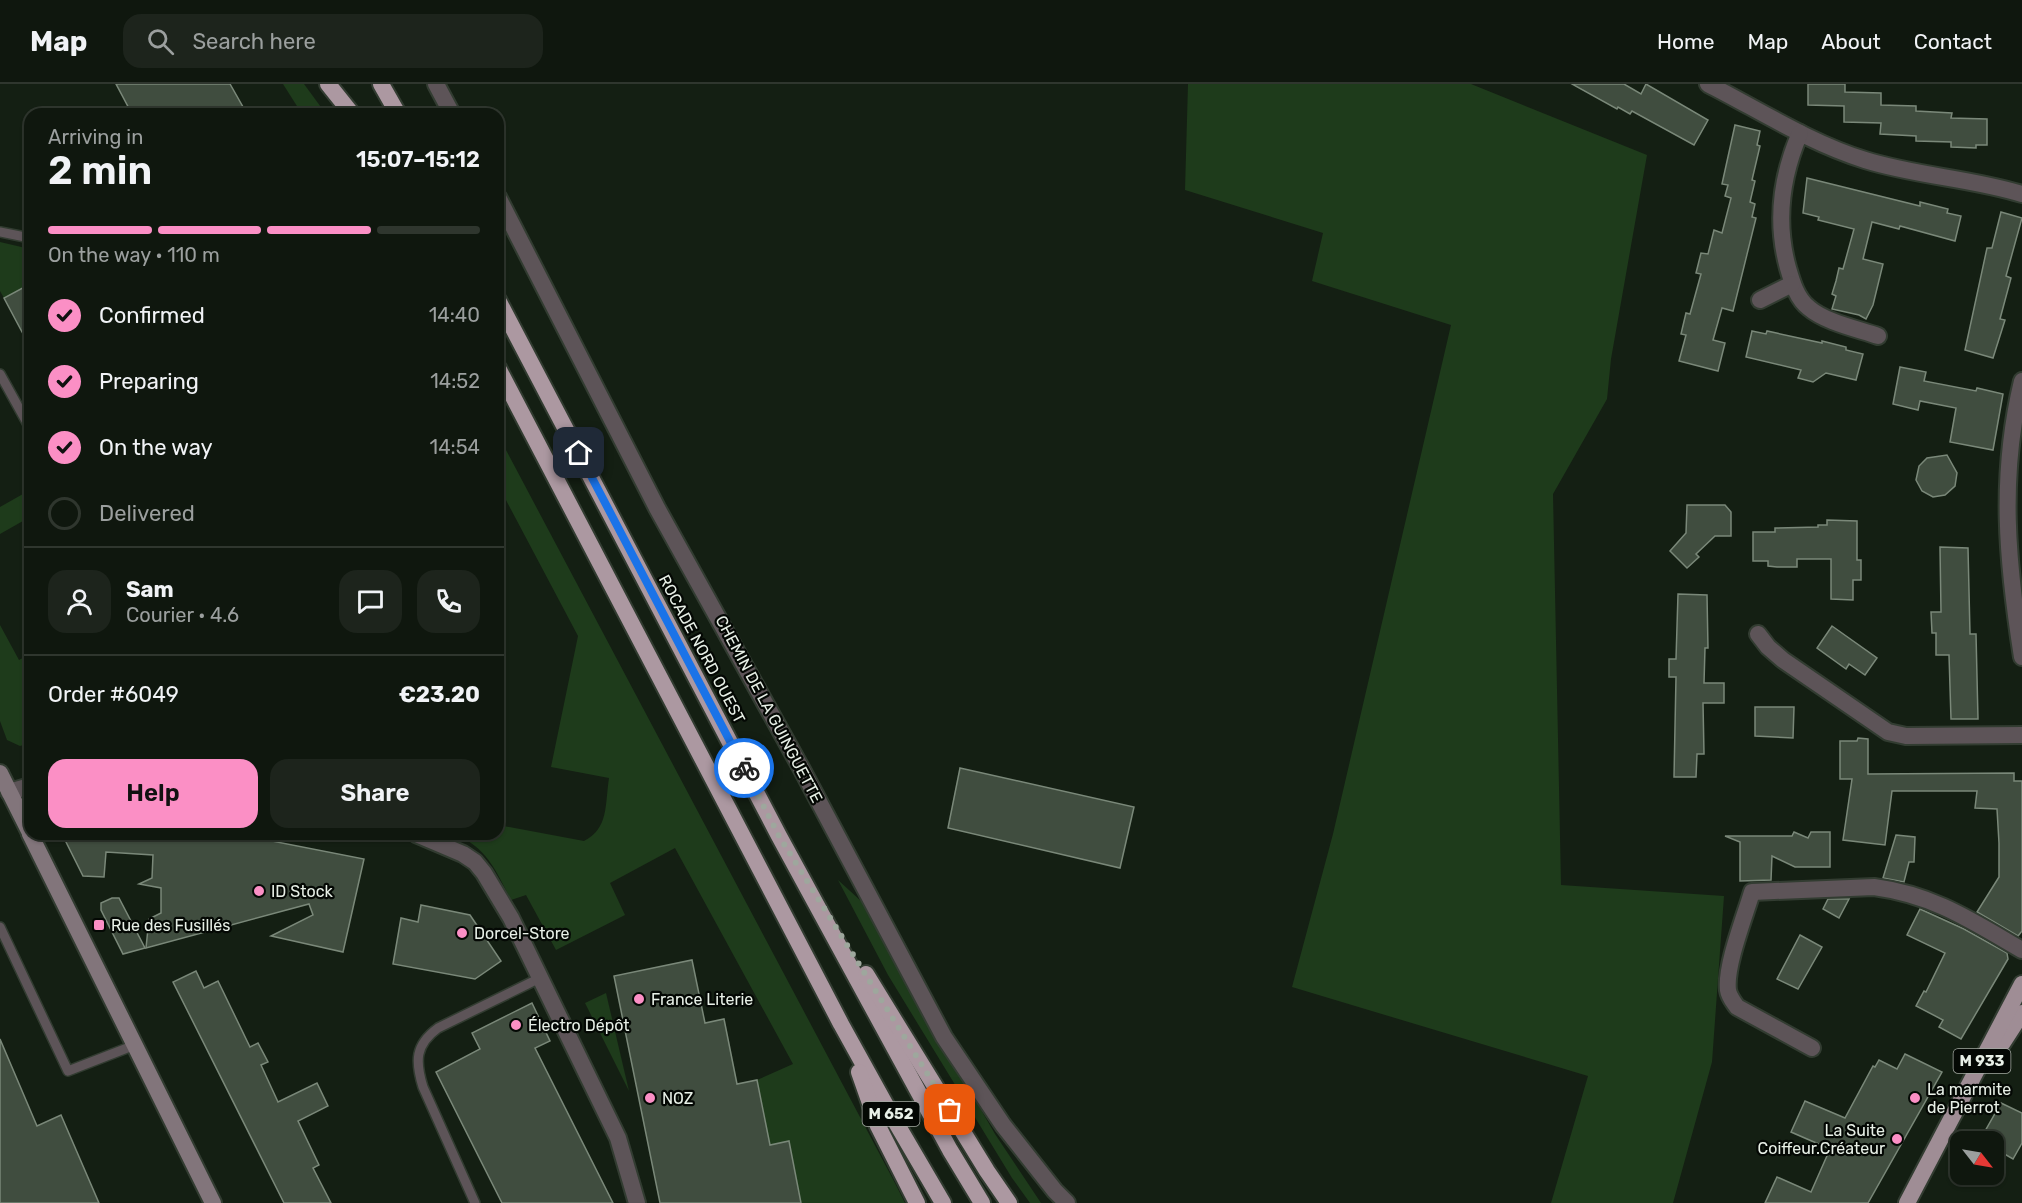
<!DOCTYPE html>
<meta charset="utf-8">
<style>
:root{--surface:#0f170e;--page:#1d241c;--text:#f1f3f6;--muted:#9b9f9e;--line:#2f362e;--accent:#fb8fc5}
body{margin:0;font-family:Rubik,sans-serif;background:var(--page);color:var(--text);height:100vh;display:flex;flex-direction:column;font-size:22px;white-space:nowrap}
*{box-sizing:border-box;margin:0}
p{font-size:20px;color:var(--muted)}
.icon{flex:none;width:33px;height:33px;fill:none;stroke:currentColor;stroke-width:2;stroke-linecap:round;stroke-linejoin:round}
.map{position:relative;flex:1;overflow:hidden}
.side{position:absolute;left:24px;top:24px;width:480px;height:732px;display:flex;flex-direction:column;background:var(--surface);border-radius:18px;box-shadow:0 2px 4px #0004,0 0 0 2px var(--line)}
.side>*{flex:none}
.needle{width:39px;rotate:121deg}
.buttons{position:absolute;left:1950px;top:1047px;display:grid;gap:12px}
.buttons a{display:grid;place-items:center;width:54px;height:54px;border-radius:12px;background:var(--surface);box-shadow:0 2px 4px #0004,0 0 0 2px var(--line);font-size:30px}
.pin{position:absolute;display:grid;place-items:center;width:51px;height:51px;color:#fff;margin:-26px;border-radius:12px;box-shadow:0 3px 9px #0006}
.courier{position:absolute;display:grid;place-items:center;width:60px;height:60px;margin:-30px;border:4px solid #1a73e8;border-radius:50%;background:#fff;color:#222;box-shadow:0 2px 8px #0007}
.summary em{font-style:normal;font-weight:600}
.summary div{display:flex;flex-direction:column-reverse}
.summary{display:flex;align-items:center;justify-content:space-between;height:102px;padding:0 24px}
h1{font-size:39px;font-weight:600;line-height:45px}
.bar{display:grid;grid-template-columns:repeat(4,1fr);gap:9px 6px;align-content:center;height:72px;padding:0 24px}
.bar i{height:8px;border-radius:4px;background:var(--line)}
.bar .current{background:var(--accent)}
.bar p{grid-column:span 4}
.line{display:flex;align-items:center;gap:15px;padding:0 24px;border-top:2px solid var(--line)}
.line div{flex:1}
.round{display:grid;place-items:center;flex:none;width:63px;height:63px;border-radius:18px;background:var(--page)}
ol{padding:0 24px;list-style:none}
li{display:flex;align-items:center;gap:18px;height:66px}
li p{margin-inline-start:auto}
li .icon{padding:6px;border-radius:50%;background:var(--accent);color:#111;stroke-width:4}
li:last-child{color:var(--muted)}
li i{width:33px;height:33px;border:3px solid var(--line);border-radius:50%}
.primary-button{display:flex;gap:12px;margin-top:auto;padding:12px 24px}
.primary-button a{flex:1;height:69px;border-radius:18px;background:var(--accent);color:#111;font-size:24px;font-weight:600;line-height:69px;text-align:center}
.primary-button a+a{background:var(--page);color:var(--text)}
header{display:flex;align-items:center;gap:36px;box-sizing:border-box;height:84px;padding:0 30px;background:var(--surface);border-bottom:2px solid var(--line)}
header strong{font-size:28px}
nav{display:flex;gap:33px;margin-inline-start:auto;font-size:21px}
.search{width:420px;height:54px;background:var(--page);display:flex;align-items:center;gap:15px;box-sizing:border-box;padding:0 21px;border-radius:18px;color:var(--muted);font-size:22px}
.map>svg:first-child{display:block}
.green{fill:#1e3b1b}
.building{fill:#404d3f;stroke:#7a8879;stroke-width:1.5}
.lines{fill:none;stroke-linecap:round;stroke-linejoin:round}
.service-casing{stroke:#323c31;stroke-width:12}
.minor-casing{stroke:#323c31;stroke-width:20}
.tertiary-casing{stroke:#323c31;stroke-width:20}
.secondary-casing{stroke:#323c31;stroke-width:20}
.primary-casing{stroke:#323c31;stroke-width:20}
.trunk-casing{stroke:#323c31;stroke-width:20}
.service{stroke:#5d5458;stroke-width:9}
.minor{stroke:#5d5458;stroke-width:16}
.tertiary{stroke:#5d5458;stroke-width:16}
.secondary{stroke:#82757b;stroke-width:16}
.primary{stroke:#9f8d95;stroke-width:16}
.trunk{stroke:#ac98a1;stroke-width:16}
.done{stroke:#9ea79d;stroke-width:6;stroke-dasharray:0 10.8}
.route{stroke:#1a73e8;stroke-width:8}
.poi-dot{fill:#fb8fc5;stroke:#040804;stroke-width:2}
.labels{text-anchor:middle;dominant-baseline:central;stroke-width:4.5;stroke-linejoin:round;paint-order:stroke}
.shield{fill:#040804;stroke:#a4aaa3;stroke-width:1.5}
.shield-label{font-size:15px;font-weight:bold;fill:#e8f0e7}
.street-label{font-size:16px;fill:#e8f0e7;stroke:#040804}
.poi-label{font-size:16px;fill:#e8f0e7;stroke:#040804;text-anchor:start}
</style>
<header>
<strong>Map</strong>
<div class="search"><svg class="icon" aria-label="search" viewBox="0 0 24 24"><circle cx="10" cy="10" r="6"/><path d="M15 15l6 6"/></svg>Search here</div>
<nav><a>Home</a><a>Map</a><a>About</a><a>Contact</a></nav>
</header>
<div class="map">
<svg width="2022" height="1119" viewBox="0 0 2022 1119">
<rect width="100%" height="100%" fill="#141f13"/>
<g class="green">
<polygon points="283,0 304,0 326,30 302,30"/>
<polygon points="1188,0 1471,0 1647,71 1611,275 1607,315 1553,410 1561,801 1724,812 1712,978 1673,1119 1551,1119 1588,992 1292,903 1333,750 1451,241 1312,197 1323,149 1185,106"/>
<polygon points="0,158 30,165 30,200 4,214 0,207"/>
<path d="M498,351L895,1099L905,1119H801L789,1057L770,1061L757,996L793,980L675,764L610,799L625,831L556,866L526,811L511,816C496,787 487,763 454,750H498V741L584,757C609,745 605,719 609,694L551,683L578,552L498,401Z"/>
<polygon points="30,406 30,433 0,450 0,423"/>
<polygon points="0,541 19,576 30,570 28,595 30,596 30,659 20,662 7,656 0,637"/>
<polygon points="838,796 861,817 995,1050 1041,1119 1030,1119 1012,1094 888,891"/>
<polygon points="606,909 629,1007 585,919"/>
</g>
<g class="building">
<polygon points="116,0 230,0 247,30 132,30"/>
<polygon points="1572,0 1624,0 1641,10 1646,0 1708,36 1694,61 1632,27 1630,30 1618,23 1617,25"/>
<polygon points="1808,0 1845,0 1845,8 1881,9 1881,21 1916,22 1916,27 1952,29 1951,34 1987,35 1987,61 1976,61 1976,64 1951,63 1951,58 1916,57 1916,52 1880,50 1881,39 1844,38 1844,22 1808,21"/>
<polygon points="1735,41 1760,47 1757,61 1760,62 1752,96 1755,97 1750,118 1755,120 1752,133 1756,134 1733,227 1722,224 1713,256 1725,259 1718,287 1679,277 1686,251 1681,250 1686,229 1690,230 1701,190 1696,189 1701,169 1708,170 1714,146 1722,149 1731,114 1725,112 1728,101 1722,100"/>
<polygon points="1807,94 1920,122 1920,118 1948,125 1947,129 1961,132 1955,157 1900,142 1899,145 1872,138 1863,175 1883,180 1873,221 1866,235 1859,231 1832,225 1836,212 1832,210 1836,197 1839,184 1843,185 1854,145 1818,136 1819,133 1803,129"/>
<polygon points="2001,128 2022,134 2006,192 2011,194 2000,235 2005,236 1993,274 1965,266 1987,164 1992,164"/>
<polygon points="30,200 30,263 4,214"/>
<polygon points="1752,247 1766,250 1767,247 1822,259 1822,257 1846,263 1846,266 1863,270 1856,296 1826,289 1813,298 1798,294 1801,286 1746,273"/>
<polygon points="1900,283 1926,288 1924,297 1976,307 1977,304 2003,310 1993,366 1950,358 1956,324 1920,317 1918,326 1893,320"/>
<polygon points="1947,371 1957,389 1955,402 1945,411 1933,413 1922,407 1916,396 1919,382 1927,374"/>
<polygon points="1687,421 1725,421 1731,428 1731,452 1715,452 1696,470 1699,473 1687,484 1670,467 1686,449"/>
<polygon points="1827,436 1857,437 1857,476 1861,476 1861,496 1853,496 1853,516 1831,515 1831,475 1797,475 1797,483 1777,483 1768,482 1768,477 1753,477 1753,448 1775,448 1775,444 1818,443 1818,441 1827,441"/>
<polygon points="1940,463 1968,464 1970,550 1976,550 1978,635 1951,635 1949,571 1936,571 1936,549 1932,549 1931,528 1941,528"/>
<polygon points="1678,510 1707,511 1708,564 1705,564 1704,599 1724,599 1724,619 1703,619 1704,670 1697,670 1696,693 1674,693 1676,593 1669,593 1669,575 1676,575"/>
<polygon points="1832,542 1877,574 1865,591 1849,580 1846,585 1817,564"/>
<polygon points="1755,623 1794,623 1793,654 1755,652"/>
<polygon points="1858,654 1868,655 1868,690 2014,689 2014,697 2022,697 2022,847 2018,852 1977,828 1999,793 1999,759 1997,725 1975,724 1977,707 1892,707 1885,761 1843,756 1852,695 1840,695 1840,657 1857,657"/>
<polygon points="960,684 1134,723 1120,784 948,744"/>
<polygon points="1794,748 1808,754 1811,748 1830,748 1830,783 1795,783 1772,772 1771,796 1740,797 1740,758 1725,752 1792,752"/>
<polygon points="62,750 236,750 364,775 343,868 271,852 313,831 309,820 146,864 149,835 161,829 161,804 139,800 152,794 153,771 106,768 104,793 83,792"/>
<polygon points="1896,751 1915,753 1914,778 1909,778 1904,798 1883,794"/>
<polygon points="112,814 119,814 145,864 123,870 101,826 101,819"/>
<polygon points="1828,815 1849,815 1839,834 1823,825"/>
<polygon points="421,821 470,831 501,877 475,895 393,880 401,834 418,838"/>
<polygon points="1920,825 1964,845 2007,869 2008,875 1961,955 1939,943 1943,936 1916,922 1924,907 1926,908 1945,869 1907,851"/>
<polygon points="1800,851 1822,863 1798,905 1777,895"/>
<polygon points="692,876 705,939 724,935 737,1000 757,996 770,1061 789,1057 801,1119 660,1119 614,892"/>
<polygon points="196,887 204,904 218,897 250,963 258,959 268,978 261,981 278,1018 317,999 328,1022 298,1037 319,1081 313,1084 331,1119 284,1119 173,898"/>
<polygon points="532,919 550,957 535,964 613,1119 502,1119 436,988 480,965 472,949"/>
<polygon points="0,955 37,1042 61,1031 99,1119 0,1119"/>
<polygon points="1905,970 1942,988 1868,1119 1765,1119 1777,1093 1811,1108 1830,1065 1791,1048 1805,1017 1845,1034 1873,982 1875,983 1879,976 1897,985"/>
<polygon points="2001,1019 2022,1029 2022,1059 2013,1075 1994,1064 1994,1058 1980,1056"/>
</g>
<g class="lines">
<defs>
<g id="service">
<polyline points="0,148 30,154"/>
<polyline points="0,290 30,344"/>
<polyline points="0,843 68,987 135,961"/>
<path d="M475,1119L423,1003C415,977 415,961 438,944L540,894"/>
</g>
<g id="minor">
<polyline points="436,0 452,30"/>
<path d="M1708,0C1759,26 1810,59 1865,76C1916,92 1970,94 2022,110"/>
<path d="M1800,49C1781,93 1775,137 1788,184C1792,198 1797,215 1809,224C1825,238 1858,245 1878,252"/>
<polyline points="498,113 657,424 800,682 944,953 1003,1041 1055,1107 1067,1119"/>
<polyline points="1760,216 1792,200"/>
<polyline points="1758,550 1768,563 1783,576 1888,648 1906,652 2022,651"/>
<polyline points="9,708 30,702"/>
<polyline points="416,750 463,770 475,778 484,789 511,834 618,1054 637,1119"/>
<path d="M1812,964L1737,923C1733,917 1729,913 1728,906C1725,882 1745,832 1752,808L1874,803C1934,811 1972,837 2022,866"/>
</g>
<path id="tertiary" d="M2022,297C1999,393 2007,477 2022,573"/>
<g id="secondary">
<polyline points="0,689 30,749"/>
<polyline points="30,750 213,1119"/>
</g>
<g id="primary">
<polyline points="2002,960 2022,929"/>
<polyline points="1907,1119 2022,900"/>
</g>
<g id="trunk">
<polyline points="328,0 352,30"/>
<polyline points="381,0 398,30"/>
<polyline points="498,216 779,752 950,1066 982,1119"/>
<polyline points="498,284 841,940 888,1025 943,1119"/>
<polyline points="866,890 987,1087 1009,1119"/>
<polyline points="859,988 878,1042 917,1119"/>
</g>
</defs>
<use href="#service" class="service-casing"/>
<use href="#minor" class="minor-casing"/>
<use href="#tertiary" class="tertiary-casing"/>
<use href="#secondary" class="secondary-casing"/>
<use href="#primary" class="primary-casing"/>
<use href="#trunk" class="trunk-casing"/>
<use href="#service" class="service"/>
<use href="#minor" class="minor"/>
<use href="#tertiary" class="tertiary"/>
<use href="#secondary" class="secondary"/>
<use href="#primary" class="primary"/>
<use href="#trunk" class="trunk"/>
</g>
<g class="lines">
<polyline class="done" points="744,684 779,752 950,1026"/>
<polyline class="route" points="579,369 744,684"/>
</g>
<g class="poi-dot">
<circle cx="259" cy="807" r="6"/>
<rect x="93" y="835" width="12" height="12" rx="3"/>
<circle cx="462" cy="849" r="6"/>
<circle cx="639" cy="915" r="6"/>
<circle cx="516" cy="941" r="6"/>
<circle cx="650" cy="1014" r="6"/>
<circle cx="1915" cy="1014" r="6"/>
<circle cx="1897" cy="1055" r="6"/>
</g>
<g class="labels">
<g class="shield">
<rect x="1953.5" y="965" width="57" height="24" rx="4.5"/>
<rect x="862.5" y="1018" width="57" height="24" rx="4.5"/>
</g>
<g class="shield-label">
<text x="1982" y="977">M 933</text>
<text x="891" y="1030">M 652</text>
</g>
<g class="street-label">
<text transform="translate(702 565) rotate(62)">ROCADE NORD OUEST</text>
<text transform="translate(769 625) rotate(62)">CHEMIN DE LA GUINGUETTE</text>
</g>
<g class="poi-label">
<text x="271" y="807">ID Stock</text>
<text x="111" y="841">Rue des Fusillés</text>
<text x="474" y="849">Dorcel-Store</text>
<text x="651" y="915">France Literie</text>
<text x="528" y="941">Électro Dépôt</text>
<text x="1927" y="1005">La marmite<tspan x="1927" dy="18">de Pierrot</tspan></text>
<text x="662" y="1014">NOZ</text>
<text x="1885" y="1046" text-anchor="end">La Suite<tspan x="1885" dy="18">Coiffeur.Créateur</tspan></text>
</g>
</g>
</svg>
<div class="buttons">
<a><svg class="needle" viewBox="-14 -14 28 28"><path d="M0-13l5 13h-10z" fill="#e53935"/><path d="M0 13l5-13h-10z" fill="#9b9f9e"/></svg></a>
</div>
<div class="pin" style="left:950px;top:1026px;background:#ea580c"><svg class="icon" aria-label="bag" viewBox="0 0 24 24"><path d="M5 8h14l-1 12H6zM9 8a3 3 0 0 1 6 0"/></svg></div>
<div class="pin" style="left:579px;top:369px;background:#1f2937"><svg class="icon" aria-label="home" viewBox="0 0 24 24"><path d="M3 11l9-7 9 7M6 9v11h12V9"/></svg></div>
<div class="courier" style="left:744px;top:684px"><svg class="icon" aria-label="bike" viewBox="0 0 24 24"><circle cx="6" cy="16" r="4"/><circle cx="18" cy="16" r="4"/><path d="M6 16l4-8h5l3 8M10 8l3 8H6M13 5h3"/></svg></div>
<section class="side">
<div class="summary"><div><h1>2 min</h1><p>Arriving in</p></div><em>15:07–15:12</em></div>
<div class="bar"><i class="current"></i><i class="current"></i><i class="current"></i><i></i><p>On the way · 110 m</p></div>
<ol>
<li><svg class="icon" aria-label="check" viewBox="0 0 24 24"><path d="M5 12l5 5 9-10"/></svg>Confirmed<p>14:40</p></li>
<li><svg class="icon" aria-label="check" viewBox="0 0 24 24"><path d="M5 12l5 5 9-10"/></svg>Preparing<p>14:52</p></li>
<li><svg class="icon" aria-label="check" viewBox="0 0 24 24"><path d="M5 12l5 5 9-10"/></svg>On the way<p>14:54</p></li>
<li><i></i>Delivered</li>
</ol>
<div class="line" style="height:108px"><a class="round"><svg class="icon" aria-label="person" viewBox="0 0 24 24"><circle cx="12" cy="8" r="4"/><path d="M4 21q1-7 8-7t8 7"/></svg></a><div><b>Sam</b><p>Courier · 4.6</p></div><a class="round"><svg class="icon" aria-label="chat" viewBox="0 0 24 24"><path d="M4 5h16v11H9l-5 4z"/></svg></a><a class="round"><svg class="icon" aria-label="phone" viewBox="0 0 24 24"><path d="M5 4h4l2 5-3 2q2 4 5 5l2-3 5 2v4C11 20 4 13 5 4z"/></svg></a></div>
<div class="line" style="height:78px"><div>Order #6049</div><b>€23.20</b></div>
<div class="primary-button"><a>Help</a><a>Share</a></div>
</section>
</div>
